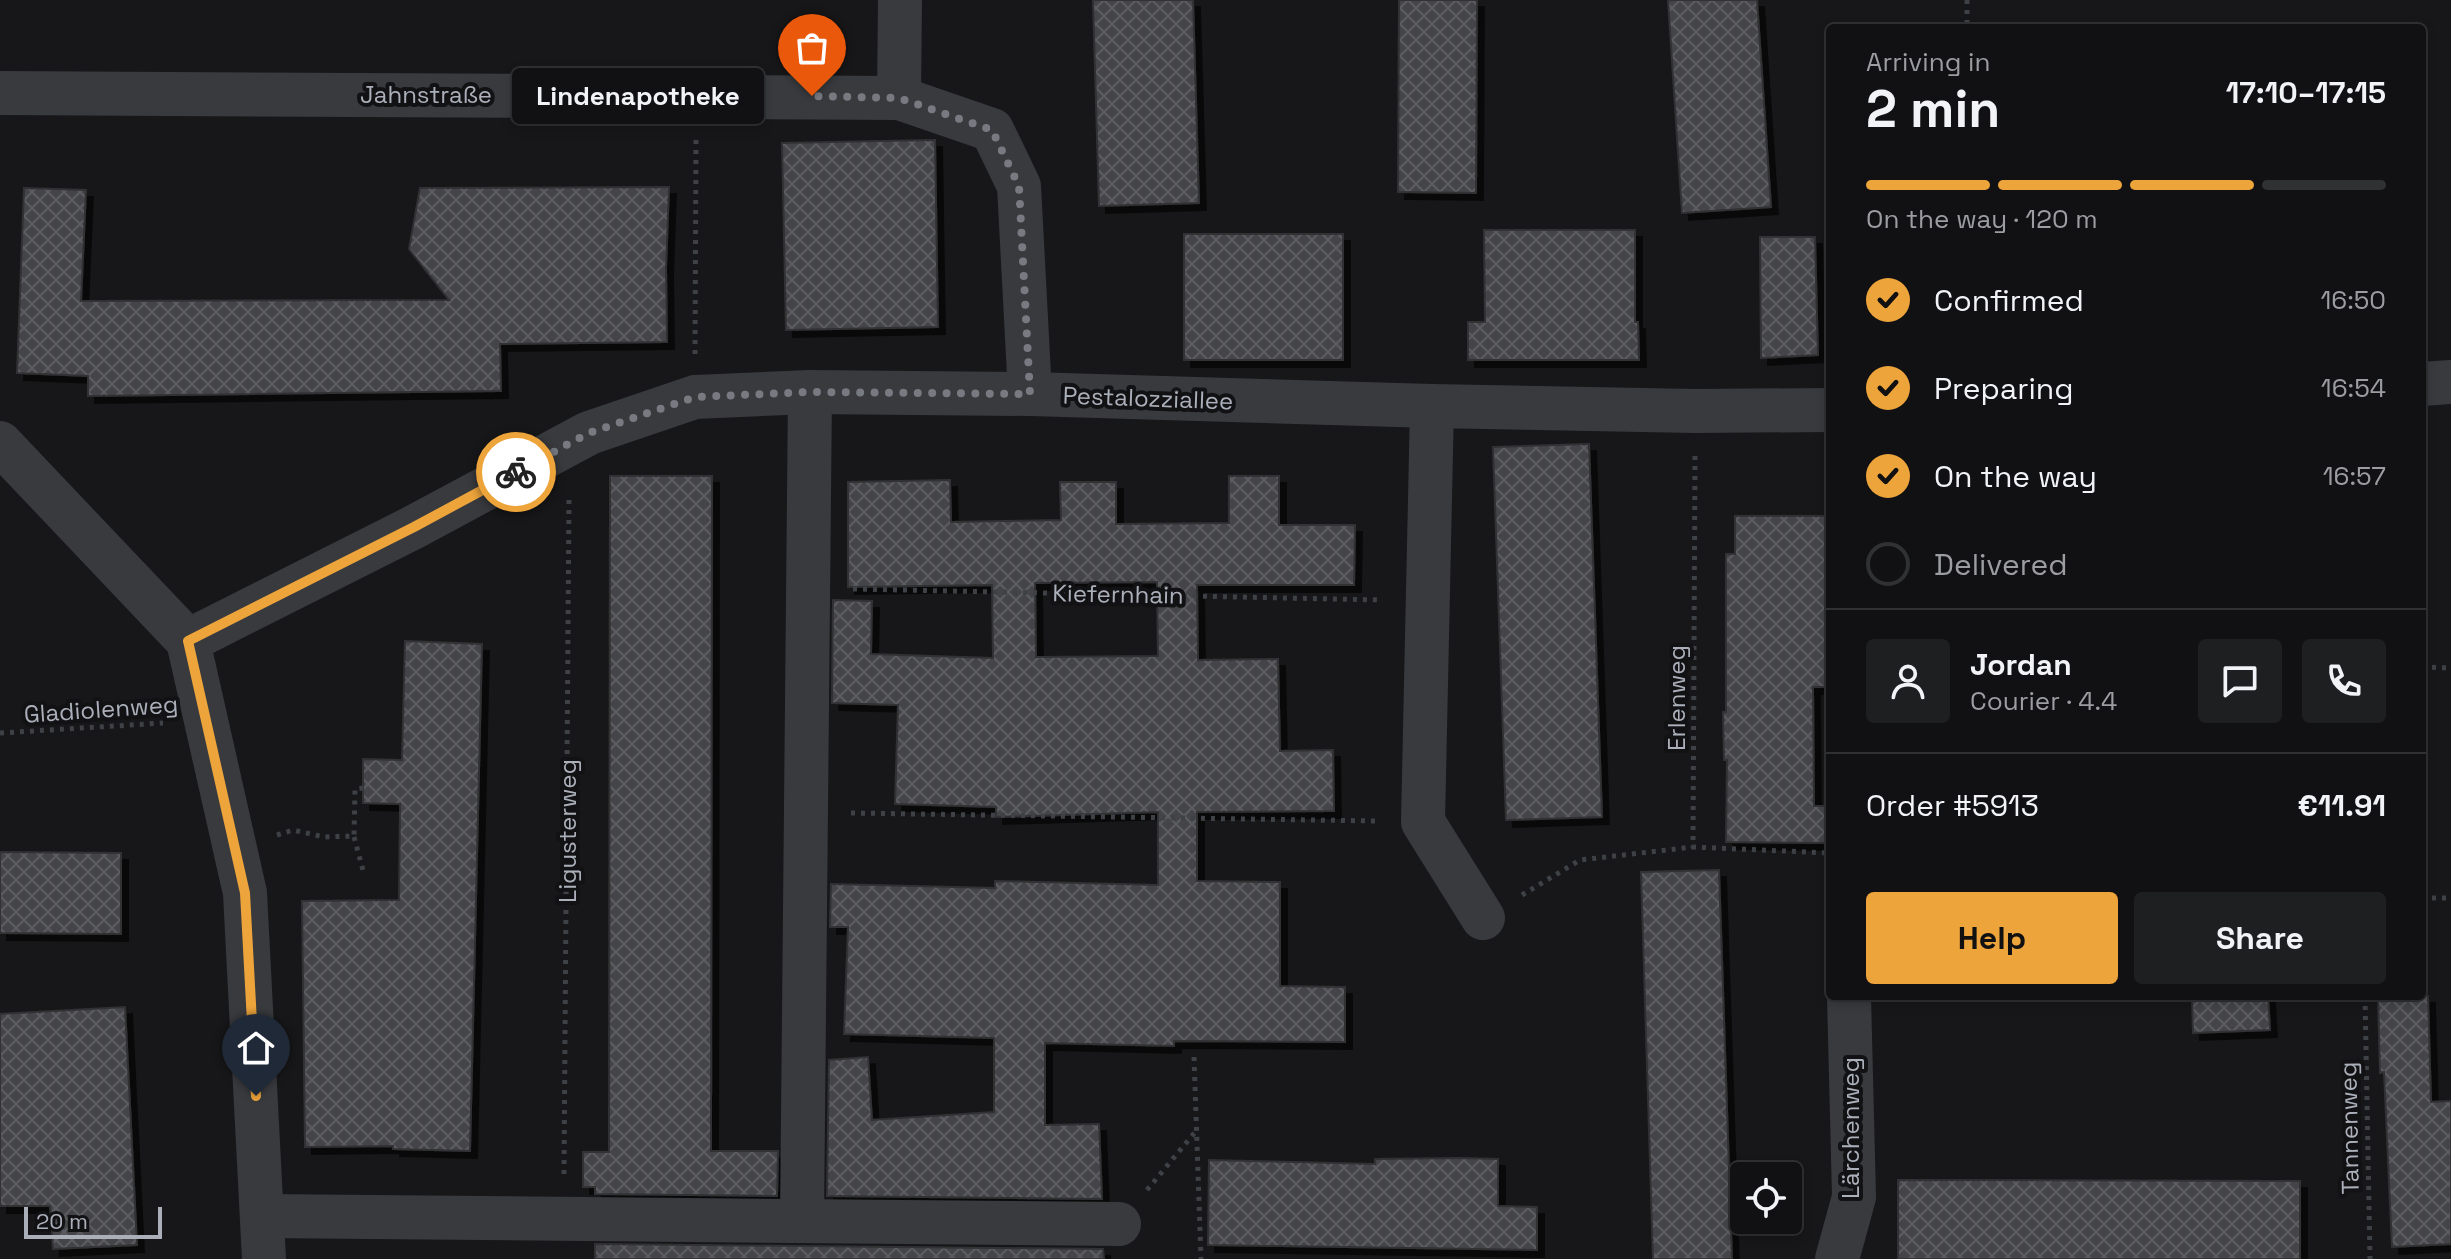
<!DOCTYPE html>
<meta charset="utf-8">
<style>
:root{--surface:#111113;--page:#1e1f21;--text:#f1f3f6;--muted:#9c9da0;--line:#303133;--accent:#eda43b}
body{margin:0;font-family:"Space Grotesk",sans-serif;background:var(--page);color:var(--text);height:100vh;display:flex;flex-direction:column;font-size:30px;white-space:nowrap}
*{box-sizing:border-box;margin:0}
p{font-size:26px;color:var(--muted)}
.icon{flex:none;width:44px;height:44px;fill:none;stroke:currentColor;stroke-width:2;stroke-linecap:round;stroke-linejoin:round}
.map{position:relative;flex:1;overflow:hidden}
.panel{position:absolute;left:1826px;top:24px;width:600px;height:976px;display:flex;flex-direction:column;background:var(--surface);border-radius:8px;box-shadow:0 4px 12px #0003,0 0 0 2px var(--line)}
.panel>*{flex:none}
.buttons{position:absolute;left:1730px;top:1162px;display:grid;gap:16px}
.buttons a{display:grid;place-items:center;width:72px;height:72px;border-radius:8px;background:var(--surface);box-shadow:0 4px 12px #0003,0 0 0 2px var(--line);font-size:40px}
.scale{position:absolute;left:24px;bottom:20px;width:138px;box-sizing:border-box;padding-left:8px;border:4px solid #aaafb9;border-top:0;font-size:22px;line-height:28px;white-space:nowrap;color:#aaafb9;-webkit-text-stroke:6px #121214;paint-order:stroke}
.pin{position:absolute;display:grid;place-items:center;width:68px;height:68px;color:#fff;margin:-82px -34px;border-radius:50% 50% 50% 0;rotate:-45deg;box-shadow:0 0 8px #0007}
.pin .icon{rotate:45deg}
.courier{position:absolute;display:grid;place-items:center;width:80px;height:80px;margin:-40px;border:6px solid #eda43b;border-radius:50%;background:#fff;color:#222;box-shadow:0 2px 10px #0007}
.bubble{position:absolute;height:56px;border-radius:8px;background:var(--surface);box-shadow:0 4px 12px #0003,0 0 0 2px var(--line);font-size:26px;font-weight:700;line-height:56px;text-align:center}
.headline em{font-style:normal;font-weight:700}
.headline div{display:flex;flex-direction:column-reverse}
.headline{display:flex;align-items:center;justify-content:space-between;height:136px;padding:0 40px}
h1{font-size:52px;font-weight:700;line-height:60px}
.bar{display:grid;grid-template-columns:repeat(4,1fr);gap:12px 8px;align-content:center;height:96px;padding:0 40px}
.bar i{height:10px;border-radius:6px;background:var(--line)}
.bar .current{background:var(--accent)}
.bar p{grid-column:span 4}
.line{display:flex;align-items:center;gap:20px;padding:0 40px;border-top:2px solid var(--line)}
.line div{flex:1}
.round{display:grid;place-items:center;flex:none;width:84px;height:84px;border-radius:8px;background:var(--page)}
ol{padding:0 40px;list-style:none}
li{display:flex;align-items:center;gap:24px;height:88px}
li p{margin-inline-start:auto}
li .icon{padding:8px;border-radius:50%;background:var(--accent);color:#111;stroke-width:4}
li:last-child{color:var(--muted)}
li i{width:44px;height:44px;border:4px solid var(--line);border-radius:50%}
.action{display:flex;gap:16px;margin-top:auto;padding:16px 40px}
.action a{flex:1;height:92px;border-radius:8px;background:var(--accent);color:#111;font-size:32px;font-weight:700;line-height:92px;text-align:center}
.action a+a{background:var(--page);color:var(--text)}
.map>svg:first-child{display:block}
.building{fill:url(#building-cross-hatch);stroke:#313235;stroke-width:2;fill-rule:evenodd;filter:url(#shadow)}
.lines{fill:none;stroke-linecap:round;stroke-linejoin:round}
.path{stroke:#3e4145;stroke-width:5;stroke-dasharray:4 6;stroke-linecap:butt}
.minor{stroke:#383a3e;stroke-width:44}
.done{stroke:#777a81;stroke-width:8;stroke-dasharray:0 14.4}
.route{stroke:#eda43b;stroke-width:10}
.labels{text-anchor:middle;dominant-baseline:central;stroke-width:8;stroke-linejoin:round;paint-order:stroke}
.street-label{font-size:24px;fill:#aaafb9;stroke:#121214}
</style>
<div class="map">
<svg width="2451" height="1259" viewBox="0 0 2451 1259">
<defs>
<pattern id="building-cross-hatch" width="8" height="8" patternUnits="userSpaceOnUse" patternTransform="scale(2)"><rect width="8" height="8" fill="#444549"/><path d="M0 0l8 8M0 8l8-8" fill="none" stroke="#5c5d61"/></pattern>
<filter id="shadow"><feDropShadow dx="7" dy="7" stdDeviation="0" flood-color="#0009"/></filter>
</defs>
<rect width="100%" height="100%" fill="#171719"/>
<g class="building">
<polygon points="1093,0 1193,0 1199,203 1099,206"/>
<polygon points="1399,0 1477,0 1476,193 1398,192"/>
<polygon points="1668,0 1757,0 1771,207 1682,213"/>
<polygon points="935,140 938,327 786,330 782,143"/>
<polygon points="669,187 666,268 667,342 500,344 501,391 88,396 88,376 17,373 24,188 86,190 81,301 449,300 409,249 420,188"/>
<polygon points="1484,230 1635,230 1635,322 1638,322 1639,360 1468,360 1468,322 1485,322"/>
<rect x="1184" y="234" width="159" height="126"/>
<polygon points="1760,237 1815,237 1818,355 1761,358"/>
<polygon points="1589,444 1602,817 1506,820 1493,447"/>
<polygon points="610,476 712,476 711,1151 778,1151 777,1196 595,1194 595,1187 583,1187 583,1152 609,1152"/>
<path d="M1229,476H1279V525H1355L1354,585H1197L1198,660L1278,659L1280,751L1333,750L1334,811L1197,812V881L1280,882V986L1345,987V1042L1174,1041V1046L1045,1043V1125L1099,1124L1102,1199L827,1196L829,1060L868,1057L872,1120L994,1112V1038L844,1034L848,927H830L831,884L995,888V881L1158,885V812L996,817V807L895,804L898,705L832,703L833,600L872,601L871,654L993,658L992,585L848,587V482L950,480L951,522L1061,520L1060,482H1116V524L1229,523ZM1157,582L1158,656L1036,657L1035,583Z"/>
<polygon points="1735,516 1830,516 1830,687 1813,687 1814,806 1828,806 1828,843 1726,842 1727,760 1724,760 1723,712 1726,712 1726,554 1735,554"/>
<polygon points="405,641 482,644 470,1151 393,1149 393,1146 305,1147 302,901 399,900 400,804 363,803 363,759 402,760"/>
<polygon points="0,852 121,853 121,934 0,933"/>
<polygon points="1719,870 1732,1259 1653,1259 1641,872"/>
<polygon points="2192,996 2268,996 2270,1030 2193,1033"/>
<polygon points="2378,996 2428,996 2431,1102 2451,1101 2451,1244 2392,1247 2384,1072 2380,1073"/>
<polygon points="125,1007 137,1245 53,1249 50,1206 0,1206 0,1014"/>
<polygon points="1461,1158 1498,1159 1498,1206 1537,1207 1537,1250 1208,1245 1209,1160 1375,1164 1375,1159"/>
<polygon points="1898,1180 2300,1181 2300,1259 1898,1259"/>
<polygon points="595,1244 1103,1249 1104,1259 595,1259"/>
</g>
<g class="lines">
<g class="path">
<polyline points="1967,0 1967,28"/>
<polyline points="695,354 696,140"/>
<polyline points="1695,456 1693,847 1830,853"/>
<polyline points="853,589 1383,600"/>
<polyline points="2422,667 2451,668"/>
<polyline points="0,733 163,723"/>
<polyline points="851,813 1377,821"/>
<polyline points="277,835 293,830 324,837 354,836 355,789 363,788"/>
<polyline points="354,837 364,874"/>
<polyline points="1522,895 1580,860 1693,847"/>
<polyline points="2422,898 2451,898"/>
<polyline points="2365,996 2370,1259"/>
<polyline points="1194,1057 1201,1259"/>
<polyline points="564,1174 569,496"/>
<polyline points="1147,1190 1196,1131"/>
</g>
<g class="minor">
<polyline points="0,93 899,98 992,130 1019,186 1030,394"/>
<polyline points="899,98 900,0"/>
<polyline points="2422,384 2451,382"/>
<polyline points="1432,406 1423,822 1483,918"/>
<polyline points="0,443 188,641 245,893 264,1259"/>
<polyline points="188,641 414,527 589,433 695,397 810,392 1030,394 1432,406 1695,411 1830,410"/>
<polyline points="262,1216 1119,1224"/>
<polyline points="802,1221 810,392"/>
<polyline points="1837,1259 1854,1197 1849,996"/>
</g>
</g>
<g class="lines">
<polyline class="done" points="516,472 589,433 695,397 810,392 1030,394 1019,186 992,130 899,98 812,96"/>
<polyline class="route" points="256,1096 245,893 188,641 414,527 516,472"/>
</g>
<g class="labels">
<g class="street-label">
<text x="426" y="94">Jahnstraße</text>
<text transform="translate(1148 398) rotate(2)">Pestalozziallee</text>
<text transform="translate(1118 594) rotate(1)">Kiefernhain</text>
<text transform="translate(1676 698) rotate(-90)">Erlenweg</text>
<text transform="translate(101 709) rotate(-4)">Gladiolenweg</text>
<text transform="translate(567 831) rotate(-90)">Ligusterweg</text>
<text transform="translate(1850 1128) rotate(-90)">Lärchenweg</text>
<text transform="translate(2349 1128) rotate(-91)">Tannenweg</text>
</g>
</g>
</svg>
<div class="buttons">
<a><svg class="icon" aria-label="locate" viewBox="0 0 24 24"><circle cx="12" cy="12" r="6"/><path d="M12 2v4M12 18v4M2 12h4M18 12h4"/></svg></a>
</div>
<div class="scale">20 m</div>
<div class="pin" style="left:812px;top:96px;background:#ea580c"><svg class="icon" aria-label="bag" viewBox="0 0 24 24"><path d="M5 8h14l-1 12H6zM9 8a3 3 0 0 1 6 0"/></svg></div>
<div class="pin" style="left:256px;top:1096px;background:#1f2937"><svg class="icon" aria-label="home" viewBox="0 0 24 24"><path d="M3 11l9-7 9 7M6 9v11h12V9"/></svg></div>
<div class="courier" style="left:516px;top:472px"><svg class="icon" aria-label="bike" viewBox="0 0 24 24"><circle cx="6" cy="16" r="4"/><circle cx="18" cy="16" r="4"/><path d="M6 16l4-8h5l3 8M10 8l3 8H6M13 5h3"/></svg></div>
<div class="bubble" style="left:512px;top:68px;width:252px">Lindenapotheke</div>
<section class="panel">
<div class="headline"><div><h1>2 min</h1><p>Arriving in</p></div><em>17:10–17:15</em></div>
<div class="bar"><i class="current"></i><i class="current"></i><i class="current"></i><i></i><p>On the way · 120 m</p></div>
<ol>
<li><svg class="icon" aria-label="check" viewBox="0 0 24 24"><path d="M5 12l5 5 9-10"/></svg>Confirmed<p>16:50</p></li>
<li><svg class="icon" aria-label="check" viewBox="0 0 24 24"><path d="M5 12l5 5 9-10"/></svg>Preparing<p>16:54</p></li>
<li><svg class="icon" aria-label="check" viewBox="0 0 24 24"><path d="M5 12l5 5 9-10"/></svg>On the way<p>16:57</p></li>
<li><i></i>Delivered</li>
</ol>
<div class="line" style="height:144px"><a class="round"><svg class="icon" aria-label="person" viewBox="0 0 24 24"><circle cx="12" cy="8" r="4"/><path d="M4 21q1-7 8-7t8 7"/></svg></a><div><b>Jordan</b><p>Courier · 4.4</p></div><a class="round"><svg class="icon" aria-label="chat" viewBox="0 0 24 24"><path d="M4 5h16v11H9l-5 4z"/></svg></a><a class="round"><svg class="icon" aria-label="phone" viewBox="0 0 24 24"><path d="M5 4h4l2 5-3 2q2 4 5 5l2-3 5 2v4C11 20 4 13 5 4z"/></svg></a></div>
<div class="line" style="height:104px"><div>Order #5913</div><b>€11.91</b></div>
<div class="action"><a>Help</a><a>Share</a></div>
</section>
</div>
